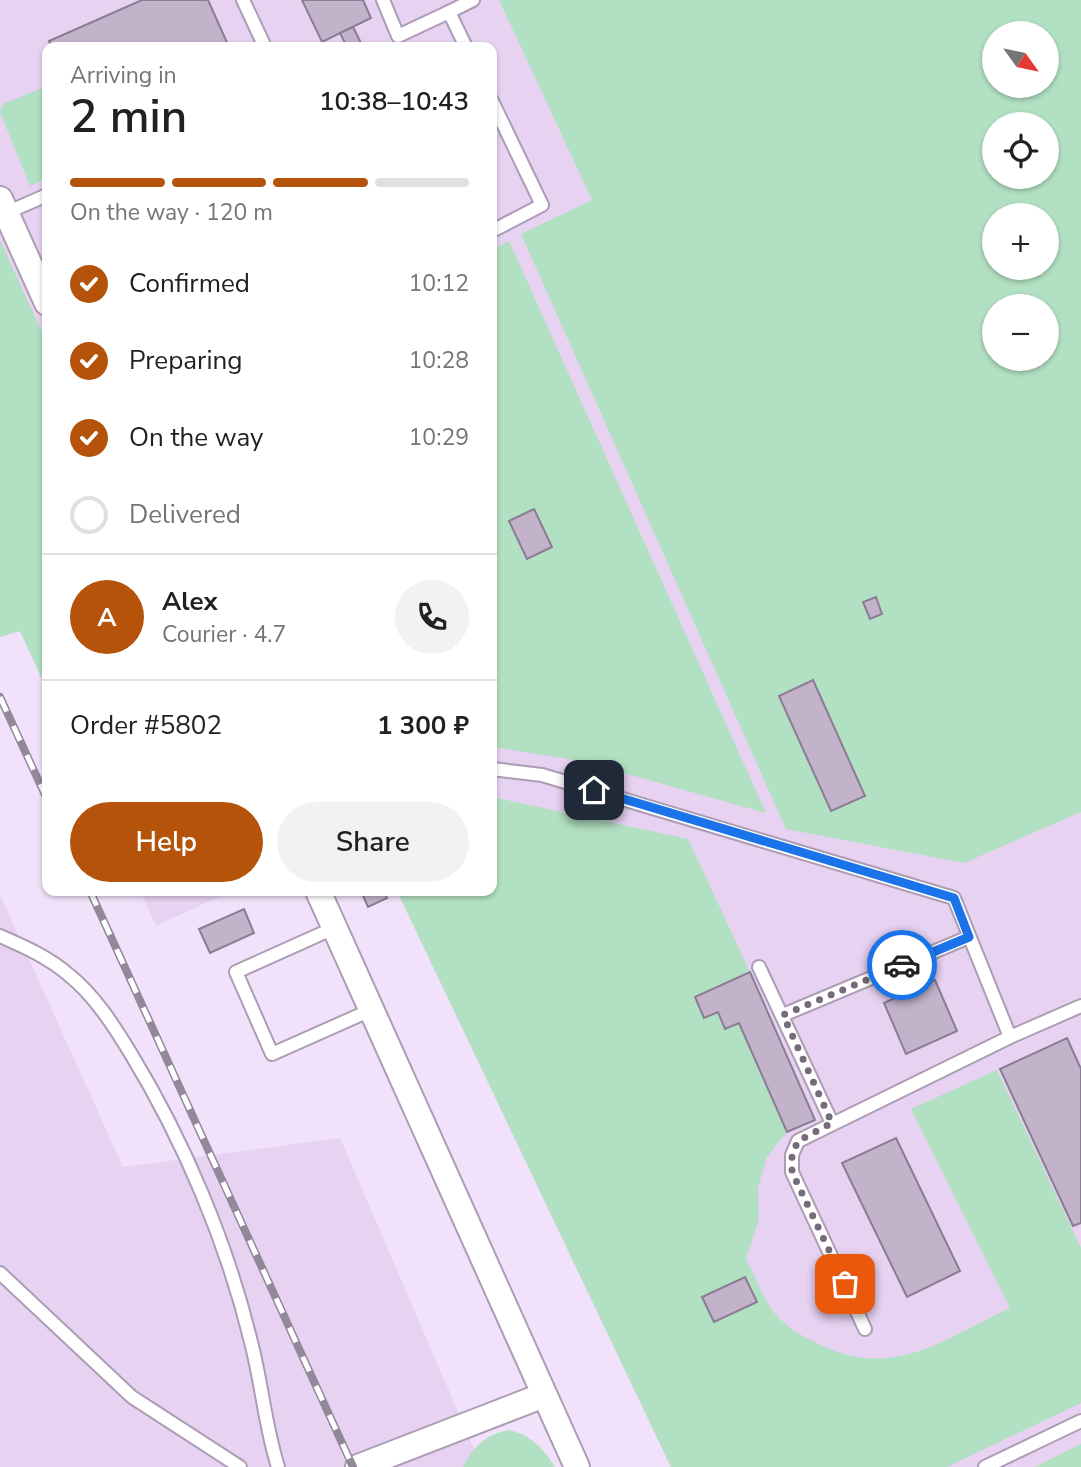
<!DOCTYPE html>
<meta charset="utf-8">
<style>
:root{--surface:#fff;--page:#f2f2f2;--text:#202124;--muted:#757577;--line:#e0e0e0;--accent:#b45309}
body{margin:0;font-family:"Nunito Sans",sans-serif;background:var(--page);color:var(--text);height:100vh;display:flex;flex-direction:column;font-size:26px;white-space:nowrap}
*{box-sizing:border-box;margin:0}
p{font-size:23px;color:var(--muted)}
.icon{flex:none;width:38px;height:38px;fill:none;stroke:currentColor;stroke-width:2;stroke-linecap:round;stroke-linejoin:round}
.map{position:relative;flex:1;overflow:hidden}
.side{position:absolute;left:42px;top:42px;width:455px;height:854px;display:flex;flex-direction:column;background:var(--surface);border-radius:14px;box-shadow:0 2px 5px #0004}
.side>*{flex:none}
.needle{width:46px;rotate:123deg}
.fabs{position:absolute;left:982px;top:21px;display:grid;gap:14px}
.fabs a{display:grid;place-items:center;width:77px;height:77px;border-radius:50%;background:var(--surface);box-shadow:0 2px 5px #0004;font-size:35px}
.pin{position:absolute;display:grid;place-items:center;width:60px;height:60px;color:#fff;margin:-30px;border-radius:14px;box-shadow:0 4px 10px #0006}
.courier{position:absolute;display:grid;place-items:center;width:70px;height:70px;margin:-35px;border:5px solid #1a73e8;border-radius:50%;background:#fff;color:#222;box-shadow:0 2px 9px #0007}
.summary em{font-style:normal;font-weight:600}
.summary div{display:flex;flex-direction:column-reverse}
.summary{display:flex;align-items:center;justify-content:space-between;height:119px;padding:0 28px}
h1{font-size:46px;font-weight:600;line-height:52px}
.bar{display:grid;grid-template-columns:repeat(4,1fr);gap:10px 7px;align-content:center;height:84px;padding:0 28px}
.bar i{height:9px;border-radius:5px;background:var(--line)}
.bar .active{background:var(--accent)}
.bar p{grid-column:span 4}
.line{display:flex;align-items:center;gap:18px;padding:0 28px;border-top:2px solid var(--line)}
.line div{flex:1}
.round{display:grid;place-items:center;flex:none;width:74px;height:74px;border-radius:37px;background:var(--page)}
ol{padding:0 28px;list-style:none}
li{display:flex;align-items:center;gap:21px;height:77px}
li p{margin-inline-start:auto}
li .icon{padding:7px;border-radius:50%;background:var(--accent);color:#fff;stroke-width:4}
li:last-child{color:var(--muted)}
li i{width:38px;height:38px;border:4px solid var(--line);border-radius:50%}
.button{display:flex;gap:14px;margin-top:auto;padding:14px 28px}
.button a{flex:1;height:80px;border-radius:42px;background:var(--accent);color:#fff;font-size:28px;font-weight:600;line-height:80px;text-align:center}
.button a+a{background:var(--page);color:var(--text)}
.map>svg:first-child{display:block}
.built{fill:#e7d2f2;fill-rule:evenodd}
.green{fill:#b2e0c2;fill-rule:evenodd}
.building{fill:#c2b3cb;stroke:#8b7c93;stroke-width:2}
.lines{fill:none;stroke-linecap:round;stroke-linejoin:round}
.lane-casing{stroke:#ac9db4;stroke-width:16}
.street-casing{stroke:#ac9db4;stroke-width:28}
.lane{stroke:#fff;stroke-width:12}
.street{stroke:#fff;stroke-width:24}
.rail-casing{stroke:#938899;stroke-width:8}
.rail{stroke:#fff;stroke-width:5;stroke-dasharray:16;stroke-linecap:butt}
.done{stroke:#756b7a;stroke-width:7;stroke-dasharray:0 12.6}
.route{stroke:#1a73e8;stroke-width:9}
</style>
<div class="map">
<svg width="1081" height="1467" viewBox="0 0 1081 1467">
<rect width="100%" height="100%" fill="#f1e1fa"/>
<g class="built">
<path d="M0,0H1081V1467H671L397,891H492V47H47V690L20,631L0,637ZM994,33H1046V86H994ZM994,124H1046V177H994ZM994,215H1046V268H994ZM994,306H1046V359H994Z"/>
<polygon points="140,891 231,891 156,926"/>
<polygon points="0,895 123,1167 340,1138 482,1467 0,1467"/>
</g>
<g class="green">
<path d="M499,0H1081V812L964,863L786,829L521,234L592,200ZM994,33H1046V86H994ZM994,124H1046V177H994ZM994,215H1046V268H994ZM994,306H1046V359H994Z"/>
<polygon points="47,86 47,178 30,186 0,112 3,104"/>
<polygon points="0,240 47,343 47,690 20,631 0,637"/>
<polygon points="509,241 766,813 581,761 492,747 492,249"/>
<path d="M492,797L688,839L750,972L695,997L704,1017L718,1012L739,1023L787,1132L767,1157L758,1187L759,1219L746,1259C756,1277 765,1305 780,1319C792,1331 810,1340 825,1347C896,1379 946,1338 1010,1308L911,1109L997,1070L1081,1248V1403L947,1467H671L397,891H492Z"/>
<path d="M508,1430C530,1434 543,1448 555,1467H463C473,1446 486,1435 508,1430Z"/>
<polygon points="1081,1444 1081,1467 1035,1467"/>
</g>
<g class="building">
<polygon points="142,0 208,0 229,47 52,47 49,41"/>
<polygon points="302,0 363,0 371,18 322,42"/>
<polygon points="353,27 363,47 347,47 340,33"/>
<polygon points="534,509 552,547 527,559 509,521"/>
<polygon points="876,597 882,614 870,619 863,602"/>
<polygon points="813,680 865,796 831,811 779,696"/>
<polygon points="361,891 384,891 387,898 368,907"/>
<polygon points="244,909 254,933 210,953 199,929"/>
<polygon points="750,972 815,1120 787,1132 739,1023 725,1029 718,1012 704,1018 695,997"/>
<polygon points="935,980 957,1031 906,1054 884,1003"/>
<polygon points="1067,1038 1081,1069 1081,1223 1073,1226 1000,1069"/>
<polygon points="896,1138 960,1271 907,1297 842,1163"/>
<polygon points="745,1277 757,1302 714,1322 702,1297"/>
</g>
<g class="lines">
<defs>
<g id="lane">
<polyline points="243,0 265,47"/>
<polyline points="383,0 398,36 449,12"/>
<polyline points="466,47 449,12 473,0"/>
<polyline points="492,101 542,205 492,231"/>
<polyline points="6,213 47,195"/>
<polyline points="492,769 542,775 954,898 1010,1037 1081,1006"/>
<polyline points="334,928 236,972 272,1054 371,1010"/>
<path d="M0,936C25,947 48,957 69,975C95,996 114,1026 131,1054C184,1141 227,1243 251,1342C262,1384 265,1426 278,1467"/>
<polyline points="759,967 832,1123"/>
<polyline points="783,1015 969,937"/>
<polyline points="0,1273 132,1397 240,1467"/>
<polyline points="865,1329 792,1172 792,1155 798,1141 1010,1037"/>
<polyline points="985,1467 1081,1421"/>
</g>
<g id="street">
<polyline points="0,199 47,303"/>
<polyline points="318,891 577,1467"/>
<polyline points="358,1467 544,1395"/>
</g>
</defs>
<use href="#lane" class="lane-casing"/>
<use href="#street" class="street-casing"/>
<use href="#lane" class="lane"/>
<use href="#street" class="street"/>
<defs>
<g id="rail">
<polyline points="0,697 47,799"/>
<polyline points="90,891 353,1467"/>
</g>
</defs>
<use href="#rail" class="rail-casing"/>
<use href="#rail" class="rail"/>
</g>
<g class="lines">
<polyline class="done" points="845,1284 792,1172 792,1155 798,1141 832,1123 783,1015 902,965"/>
<polyline class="route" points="594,790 954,898 969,937 902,965"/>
</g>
</svg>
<div class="fabs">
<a><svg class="needle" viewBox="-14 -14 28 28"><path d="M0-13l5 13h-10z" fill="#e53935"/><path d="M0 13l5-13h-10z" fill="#757577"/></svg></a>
<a><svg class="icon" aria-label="locate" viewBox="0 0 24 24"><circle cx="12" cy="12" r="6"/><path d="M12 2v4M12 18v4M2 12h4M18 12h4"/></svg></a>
<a>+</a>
<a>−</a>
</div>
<div class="pin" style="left:845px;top:1284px;background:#ea580c"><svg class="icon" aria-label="bag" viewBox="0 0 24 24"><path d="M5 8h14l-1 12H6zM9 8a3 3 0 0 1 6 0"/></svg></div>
<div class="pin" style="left:594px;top:790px;background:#1f2937"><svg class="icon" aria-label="home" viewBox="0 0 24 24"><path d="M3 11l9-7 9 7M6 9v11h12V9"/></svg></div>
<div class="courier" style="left:902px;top:965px"><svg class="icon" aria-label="car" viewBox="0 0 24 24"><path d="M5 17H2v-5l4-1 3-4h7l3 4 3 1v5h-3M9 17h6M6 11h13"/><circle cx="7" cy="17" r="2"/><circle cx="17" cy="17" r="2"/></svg></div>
<section class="side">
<div class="summary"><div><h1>2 min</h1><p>Arriving in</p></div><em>10:38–10:43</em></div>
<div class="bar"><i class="active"></i><i class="active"></i><i class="active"></i><i></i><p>On the way · 120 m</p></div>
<ol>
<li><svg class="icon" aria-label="check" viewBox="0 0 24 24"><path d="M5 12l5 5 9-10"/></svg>Confirmed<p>10:12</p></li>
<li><svg class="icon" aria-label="check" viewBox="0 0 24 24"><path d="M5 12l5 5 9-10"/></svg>Preparing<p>10:28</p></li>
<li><svg class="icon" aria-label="check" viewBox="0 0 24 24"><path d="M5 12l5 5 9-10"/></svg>On the way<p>10:29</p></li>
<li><i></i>Delivered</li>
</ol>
<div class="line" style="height:126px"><b class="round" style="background:var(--accent);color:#fff">A</b><div><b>Alex</b><p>Courier · 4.7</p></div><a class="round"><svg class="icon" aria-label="phone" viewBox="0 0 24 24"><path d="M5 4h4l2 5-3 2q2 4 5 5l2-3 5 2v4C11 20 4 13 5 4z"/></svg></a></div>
<div class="line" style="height:91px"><div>Order #5802</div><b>1 300 ₽</b></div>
<div class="button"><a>Help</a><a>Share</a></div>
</section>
</div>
